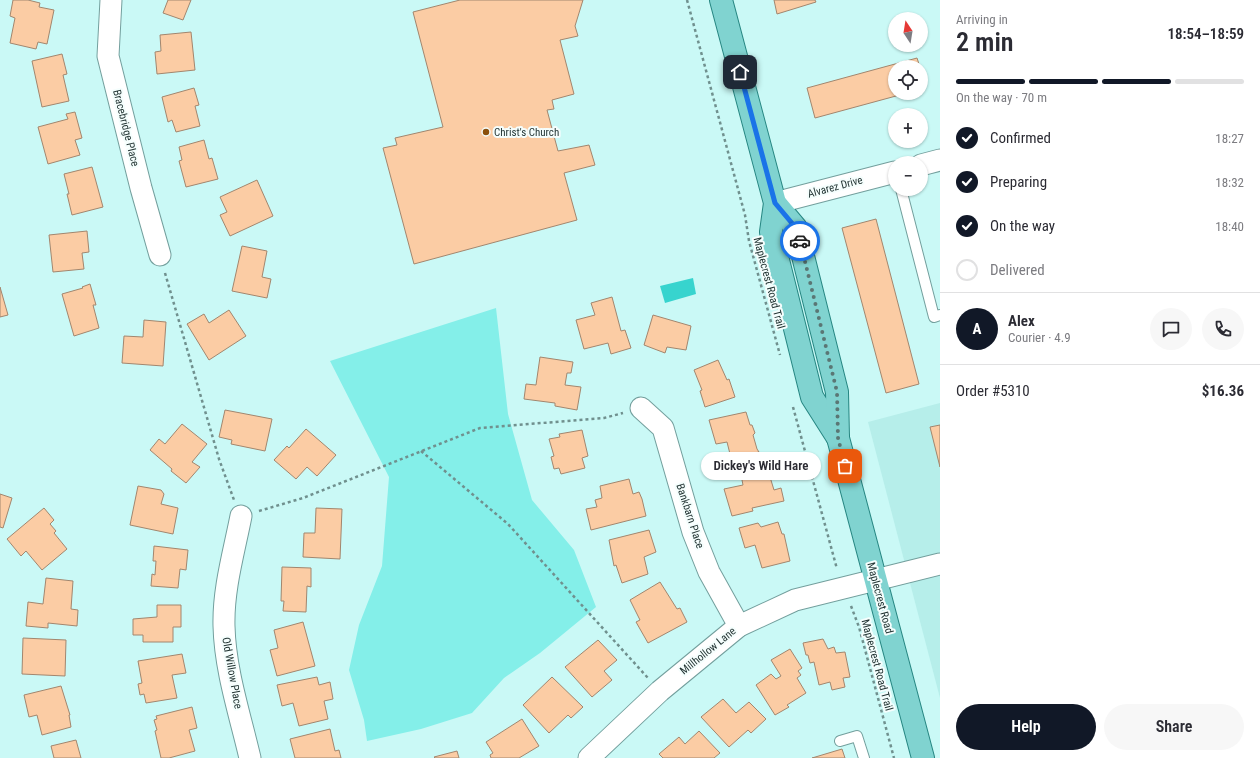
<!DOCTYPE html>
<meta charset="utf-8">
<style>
:root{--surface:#fff;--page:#f7f7f7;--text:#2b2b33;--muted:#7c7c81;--line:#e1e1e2;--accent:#111827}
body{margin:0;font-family:"Roboto Condensed",sans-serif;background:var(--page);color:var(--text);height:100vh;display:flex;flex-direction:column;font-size:15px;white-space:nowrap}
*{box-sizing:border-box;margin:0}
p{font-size:13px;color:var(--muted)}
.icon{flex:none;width:22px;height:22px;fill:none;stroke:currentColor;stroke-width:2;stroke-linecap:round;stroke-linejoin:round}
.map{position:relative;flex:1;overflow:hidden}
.sheet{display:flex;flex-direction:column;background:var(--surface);width:320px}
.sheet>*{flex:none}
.needle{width:26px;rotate:348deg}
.buttons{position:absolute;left:888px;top:12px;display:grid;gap:8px}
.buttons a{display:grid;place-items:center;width:40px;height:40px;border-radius:50%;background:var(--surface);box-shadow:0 1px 3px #0004;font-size:20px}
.pin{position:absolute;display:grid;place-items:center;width:34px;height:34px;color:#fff;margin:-17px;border-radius:8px;box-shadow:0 2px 6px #0006}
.courier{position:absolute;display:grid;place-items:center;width:40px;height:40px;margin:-20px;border:3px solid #1a73e8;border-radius:50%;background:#fff;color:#222;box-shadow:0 1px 5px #0007}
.bubble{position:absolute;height:28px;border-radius:14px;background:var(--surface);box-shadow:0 1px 3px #0004;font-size:13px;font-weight:600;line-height:28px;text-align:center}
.headline em{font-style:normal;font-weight:600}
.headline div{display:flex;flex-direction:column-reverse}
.headline{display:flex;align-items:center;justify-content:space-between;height:68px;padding:0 16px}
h1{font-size:26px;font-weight:600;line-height:30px}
.bar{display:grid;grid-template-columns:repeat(4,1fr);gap:6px 4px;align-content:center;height:48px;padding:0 16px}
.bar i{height:5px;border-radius:3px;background:var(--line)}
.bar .active{background:var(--accent)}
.bar p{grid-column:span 4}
.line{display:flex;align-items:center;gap:10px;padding:0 16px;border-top:1px solid var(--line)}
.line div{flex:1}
.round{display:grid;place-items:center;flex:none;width:42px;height:42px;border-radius:21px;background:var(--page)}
ol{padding:0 16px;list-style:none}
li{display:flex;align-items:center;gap:12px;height:44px}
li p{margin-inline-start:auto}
li .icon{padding:4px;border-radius:50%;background:var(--accent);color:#fff;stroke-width:4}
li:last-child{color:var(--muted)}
li i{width:22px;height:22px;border:2px solid var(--line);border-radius:50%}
.button{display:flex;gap:8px;margin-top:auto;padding:8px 16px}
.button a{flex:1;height:46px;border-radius:24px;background:var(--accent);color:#fff;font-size:16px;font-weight:600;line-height:46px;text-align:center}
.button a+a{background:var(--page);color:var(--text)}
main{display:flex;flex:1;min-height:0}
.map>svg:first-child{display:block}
.built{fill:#b6eeea}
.green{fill:#84efe9}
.water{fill:#37d4ce}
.building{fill:#fbcca4;stroke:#a2866e}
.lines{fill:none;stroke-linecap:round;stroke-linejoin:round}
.lane-casing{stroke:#739f9d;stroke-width:12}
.street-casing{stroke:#739f9d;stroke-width:23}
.primary-casing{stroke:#268682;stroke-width:24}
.path{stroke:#70908e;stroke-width:2.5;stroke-dasharray:3 3;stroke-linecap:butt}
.lane{stroke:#fff;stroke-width:10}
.street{stroke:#fff;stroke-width:21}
.primary{stroke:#80d3d0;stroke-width:22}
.done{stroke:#5a7674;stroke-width:4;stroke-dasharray:0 7.2}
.route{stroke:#1a73e8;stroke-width:5}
.poi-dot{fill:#8b500c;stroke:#f5fefd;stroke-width:1.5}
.labels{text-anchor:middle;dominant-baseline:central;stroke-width:4;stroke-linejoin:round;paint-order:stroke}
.street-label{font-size:11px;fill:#1d2f2e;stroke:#f5fefd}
.poi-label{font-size:11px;fill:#1d2f2e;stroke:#f5fefd;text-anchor:start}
</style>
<main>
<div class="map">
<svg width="940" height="758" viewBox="0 0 940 758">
<rect width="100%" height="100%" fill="#caf9f6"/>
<polygon class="built" points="940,403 940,698 868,422"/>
<polygon class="green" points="496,308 508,414 532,500 574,550 596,607 540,653 504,678 472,713 421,729 367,741 364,720 349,670 359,625 382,566 389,477 330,361"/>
<polygon class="water" points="693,278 696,294 665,303 660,286"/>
<g class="building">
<polygon points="13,0 28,0 40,3 39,7 54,10 47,44 38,42 36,49 10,43 15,18 10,16"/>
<polygon points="168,0 191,0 183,20 163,13"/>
<polygon points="460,0 583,0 575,26 578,36 560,40 574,94 552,100 554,109 547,110 558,151 589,145 595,165 564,173 577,220 414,264 383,148 397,145 395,138 443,127 413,12"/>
<polygon points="774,0 815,0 816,2 777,14"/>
<polygon points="191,32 195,70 157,74 155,52 161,51 160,35"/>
<polygon points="62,54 67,74 63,75 69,101 42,107 32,61"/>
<polygon points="917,58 920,67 895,67 895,93 907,93 815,118 807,88"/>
<polygon points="921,73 925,88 921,89"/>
<polygon points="194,88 199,105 195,106 200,126 176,132 172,120 168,122 162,97"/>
<polygon points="75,112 82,138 75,140 80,155 48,164 38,127 68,119 66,114"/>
<polygon points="204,140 209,159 212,158 218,179 186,187 179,161 182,160 179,147"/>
<polygon points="92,167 103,207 72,215 67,194 69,194 64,174"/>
<polygon points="257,180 273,216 230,236 220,215 227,212 220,197"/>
<polygon points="876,219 919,384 886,393 842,228"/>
<polygon points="87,231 89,252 82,253 84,269 53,272 49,235"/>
<polygon points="242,246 267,251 262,277 271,279 267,298 232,291"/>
<polygon points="90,284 96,305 93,305 99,328 74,336 62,294 83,288 82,287"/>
<polygon points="0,287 8,315 0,317"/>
<polygon points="612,297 621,331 625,330 631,348 611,354 608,343 584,349 576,320 595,315 591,303"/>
<polygon points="229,310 246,336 209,360 187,324 204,314 209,323"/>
<polygon points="653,315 691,326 686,350 667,347 665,353 644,345"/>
<polygon points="144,320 166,322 163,366 122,363 124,336 143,337"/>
<polygon points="540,357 573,362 571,373 567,373 565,385 581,387 577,410 555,406 555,403 524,399 526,384 536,385"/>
<polygon points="718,360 727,380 729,379 735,397 705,407 700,391 702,390 694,370"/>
<polygon points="225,410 272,419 265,451 231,444 232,440 219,437"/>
<polygon points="746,412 750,425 752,425 755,433 753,435 757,449 759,452 731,458 727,442 716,444 709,420"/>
<polygon points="182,424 207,444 192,462 200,467 186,483 171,471 172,469 150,450 159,439 165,444"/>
<polygon points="940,425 940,467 930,427"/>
<polygon points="306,429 336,455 317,476 307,467 296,479 274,460 287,446 289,448"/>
<polygon points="582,430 588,456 582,458 585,468 561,474 559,468 554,469 551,457 554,456 549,439 560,437 559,434"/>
<polygon points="766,464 774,490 781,488 784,501 752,508 753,511 732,516 724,489 743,485 740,470"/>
<polygon points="629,479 633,494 639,492 642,499 646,516 591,530 586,509 597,507 595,500 602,498 600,486"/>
<polygon points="138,486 161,490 164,494 161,504 178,508 173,534 130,525"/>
<polygon points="0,494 12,498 3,528 0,527"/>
<polygon points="44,508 54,520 50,524 56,531 54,533 67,549 42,570 26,551 21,556 7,539"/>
<polygon points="316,508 342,509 340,559 303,557 304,533 315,533"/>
<polygon points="778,522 782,534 784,534 790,561 762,568 755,545 745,548 739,528 758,523 761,527"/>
<polygon points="649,530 656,552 644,557 648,574 622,583 616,565 614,566 609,540"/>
<polygon points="154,546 188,550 186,570 180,569 178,588 151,586 152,574 155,575 156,561 153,561"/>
<polygon points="282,567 311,568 311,587 307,586 306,612 283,611 284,601 281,601"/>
<polygon points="46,578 73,581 71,609 78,610 77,626 48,623 48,628 26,626 28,602 43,604"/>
<polygon points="660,582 677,609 680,608 687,622 648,643 636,622 640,620 630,600"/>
<polygon points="157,605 181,605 181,627 173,627 173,642 143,642 143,635 133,635 133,619 157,617"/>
<polygon points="303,622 315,666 277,676 270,650 278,648 274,630"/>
<polygon points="23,638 66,640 65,676 22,674"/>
<polygon points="823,639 828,649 834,647 836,653 845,652 850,677 843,678 845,687 832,690 830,682 819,685 814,662 810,663 808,655 806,655 803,643"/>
<polygon points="598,640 617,660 604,671 612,680 592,697 565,667"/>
<polygon points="790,649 802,668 798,671 801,675 797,678 806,693 787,705 789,707 775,715 756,685 771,674 776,679 781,676 771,660"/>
<polygon points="182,654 186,673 172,675 177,698 146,703 144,694 140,695 138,684 142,683 138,661"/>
<polygon points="317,677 319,685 330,682 333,699 324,701 328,719 299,726 293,703 282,706 277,685"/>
<polygon points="552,677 583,707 571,718 568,715 549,733 523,705"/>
<polygon points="61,686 70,715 69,715 71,727 42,735 37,715 29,717 24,695"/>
<polygon points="723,699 736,713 749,702 766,719 751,733 748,730 729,747 701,717"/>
<polygon points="192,707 197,728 189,730 195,751 169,758 161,758 155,731 157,730 154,720 157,719 156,716"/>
<polygon points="522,719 539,746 519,758 491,758 490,755 493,753 486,742"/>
<polygon points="330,729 335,751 339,750 341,758 295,758 290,739"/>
<polygon points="699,731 720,753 714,758 663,758 659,754 679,737 685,744"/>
<polygon points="76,740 81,758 54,758 51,746"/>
<polygon points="842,749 845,758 812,758"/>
<polygon points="457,751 459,758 435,758 434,757"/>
</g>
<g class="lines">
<defs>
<g id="lane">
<polyline points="901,189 934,317 940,315"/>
<polyline points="840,741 857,736 864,758"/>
</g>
<g id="street">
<polyline points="111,0 108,56 141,188 160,255"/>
<polyline points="921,165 940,160"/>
<polyline points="775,203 895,172"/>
<polyline points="641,408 663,428 693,532 709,572 739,626"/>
<path d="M241,516C234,552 223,589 224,626C225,670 240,715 250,758"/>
<polyline points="589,758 660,691 739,626 795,600 940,564"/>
</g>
<g id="primary">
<polyline points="721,0 775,203 771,232 812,397 838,438"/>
<polyline points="775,203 796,228 837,392 838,438 923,758"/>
</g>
</defs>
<use href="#lane" class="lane-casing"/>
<use href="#street" class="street-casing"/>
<use href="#primary" class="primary-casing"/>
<g class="path">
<polyline points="687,0 745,215 749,241 780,355"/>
<polyline points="165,273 219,459 234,500"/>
<polyline points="793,407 837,569"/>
<polyline points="421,451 508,524 648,678"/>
<polyline points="259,511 303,498 480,428 604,418 623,413"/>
<polyline points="851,606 859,627 894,758"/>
</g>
<use href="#lane" class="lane"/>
<use href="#street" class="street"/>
<use href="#primary" class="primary"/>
</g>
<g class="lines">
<polyline class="done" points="800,241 837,392 838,438 845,466"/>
<polyline class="route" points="740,72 775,203 796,228 800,241"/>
</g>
<circle class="poi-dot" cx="486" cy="132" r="4"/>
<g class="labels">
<g class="street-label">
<text transform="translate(126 128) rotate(76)">Bracebridge Place</text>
<text transform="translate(835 187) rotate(-15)">Alvarez Drive</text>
<text transform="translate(769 283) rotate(75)">Maplecrest Road Trail</text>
<text transform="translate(690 516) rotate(72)">Bankbarn Place</text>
<text transform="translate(880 598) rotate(75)">Maplecrest Road</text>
<text transform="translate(708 651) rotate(-39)">Millhollow Lane</text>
<text transform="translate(877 665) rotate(75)">Maplecrest Road Trail</text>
<text transform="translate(232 673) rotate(80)">Old Willow Place</text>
</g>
<g class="poi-label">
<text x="494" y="132">Christ's Church</text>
</g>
</g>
</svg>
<div class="buttons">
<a><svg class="needle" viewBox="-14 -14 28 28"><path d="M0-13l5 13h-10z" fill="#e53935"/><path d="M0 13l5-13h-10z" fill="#7c7c81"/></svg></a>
<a><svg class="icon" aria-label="locate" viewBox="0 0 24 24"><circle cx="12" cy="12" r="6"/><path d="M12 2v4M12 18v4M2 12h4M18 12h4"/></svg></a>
<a>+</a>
<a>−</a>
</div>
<div class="pin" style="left:845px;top:466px;background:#ea580c"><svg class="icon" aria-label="bag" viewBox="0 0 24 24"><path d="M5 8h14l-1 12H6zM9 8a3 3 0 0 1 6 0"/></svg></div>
<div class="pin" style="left:740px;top:72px;background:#1f2937"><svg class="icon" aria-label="home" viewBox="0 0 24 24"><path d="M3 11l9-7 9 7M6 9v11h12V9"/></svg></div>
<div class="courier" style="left:800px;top:241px"><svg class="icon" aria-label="car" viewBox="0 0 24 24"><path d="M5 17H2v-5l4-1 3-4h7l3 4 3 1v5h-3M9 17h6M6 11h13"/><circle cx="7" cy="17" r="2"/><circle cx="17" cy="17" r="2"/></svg></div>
<div class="bubble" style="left:701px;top:452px;width:120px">Dickey's Wild Hare</div>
</div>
<section class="sheet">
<div class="headline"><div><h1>2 min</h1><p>Arriving in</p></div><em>18:54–18:59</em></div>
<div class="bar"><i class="active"></i><i class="active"></i><i class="active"></i><i></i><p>On the way · 70 m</p></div>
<ol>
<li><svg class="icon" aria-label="check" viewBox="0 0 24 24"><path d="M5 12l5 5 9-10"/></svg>Confirmed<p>18:27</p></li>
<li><svg class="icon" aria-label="check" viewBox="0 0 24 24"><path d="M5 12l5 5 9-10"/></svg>Preparing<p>18:32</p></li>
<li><svg class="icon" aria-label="check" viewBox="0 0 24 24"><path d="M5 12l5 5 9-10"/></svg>On the way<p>18:40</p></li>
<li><i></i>Delivered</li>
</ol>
<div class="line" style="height:72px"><b class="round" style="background:var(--accent);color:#fff">A</b><div><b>Alex</b><p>Courier · 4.9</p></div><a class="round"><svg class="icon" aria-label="chat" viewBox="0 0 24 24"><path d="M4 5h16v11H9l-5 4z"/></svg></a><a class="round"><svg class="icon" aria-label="phone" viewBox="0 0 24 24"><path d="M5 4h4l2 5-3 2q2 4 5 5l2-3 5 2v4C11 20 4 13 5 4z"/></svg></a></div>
<div class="line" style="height:52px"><div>Order #5310</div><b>$16.36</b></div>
<div class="button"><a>Help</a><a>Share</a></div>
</section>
</main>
